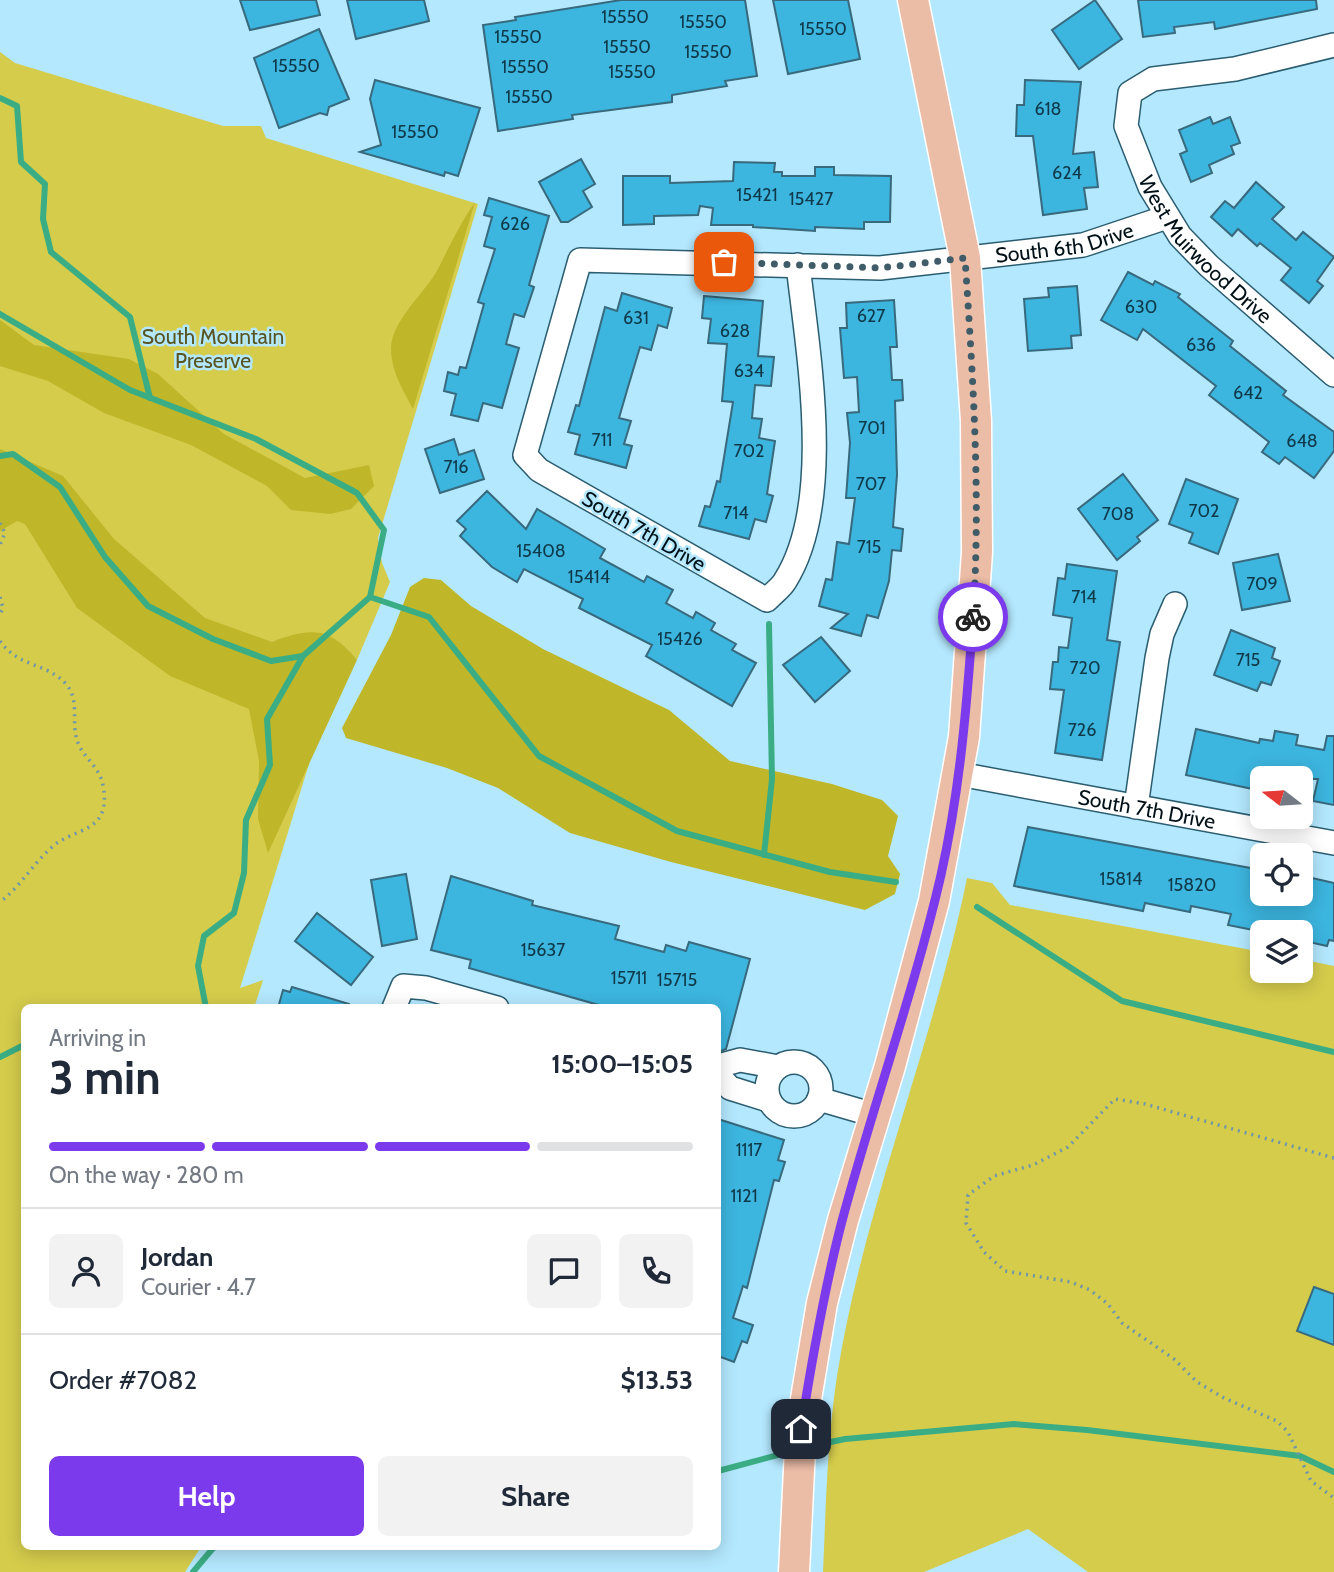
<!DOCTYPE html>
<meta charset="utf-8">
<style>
:root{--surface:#fff;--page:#f2f2f3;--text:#1f2937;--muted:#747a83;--line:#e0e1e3;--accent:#7c3aed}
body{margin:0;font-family:Cabin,sans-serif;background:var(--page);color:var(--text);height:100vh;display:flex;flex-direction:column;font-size:26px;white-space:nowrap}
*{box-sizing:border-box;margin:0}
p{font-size:23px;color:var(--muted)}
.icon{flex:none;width:38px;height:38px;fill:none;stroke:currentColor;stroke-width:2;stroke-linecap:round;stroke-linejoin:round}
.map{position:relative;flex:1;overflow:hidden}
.drawer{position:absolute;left:21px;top:1004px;width:700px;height:546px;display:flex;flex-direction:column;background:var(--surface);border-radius:10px;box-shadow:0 4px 18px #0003}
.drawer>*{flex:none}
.needle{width:46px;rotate:287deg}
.fabs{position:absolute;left:1250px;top:766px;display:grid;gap:14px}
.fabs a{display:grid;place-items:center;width:63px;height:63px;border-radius:10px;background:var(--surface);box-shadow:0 4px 18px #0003;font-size:35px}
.pin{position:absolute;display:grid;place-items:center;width:60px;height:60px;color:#fff;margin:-30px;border-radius:14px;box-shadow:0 4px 10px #0006}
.courier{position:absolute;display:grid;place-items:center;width:70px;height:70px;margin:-35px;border:5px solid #7c3aed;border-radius:50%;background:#fff;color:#222;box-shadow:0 2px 9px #0007}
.head em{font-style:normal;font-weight:700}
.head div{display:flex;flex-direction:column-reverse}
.head{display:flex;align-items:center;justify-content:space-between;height:119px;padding:0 28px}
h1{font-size:46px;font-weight:700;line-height:52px}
.bar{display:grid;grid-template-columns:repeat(4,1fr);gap:10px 7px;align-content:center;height:84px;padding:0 28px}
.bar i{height:9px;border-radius:5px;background:var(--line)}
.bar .active{background:var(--accent)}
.bar p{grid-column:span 4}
.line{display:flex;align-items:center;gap:18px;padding:0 28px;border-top:2px solid var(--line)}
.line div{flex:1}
.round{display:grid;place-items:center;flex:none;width:74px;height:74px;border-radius:10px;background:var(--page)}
.cta{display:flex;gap:14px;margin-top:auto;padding:14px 28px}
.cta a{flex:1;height:80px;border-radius:10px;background:var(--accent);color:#fff;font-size:28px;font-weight:700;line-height:80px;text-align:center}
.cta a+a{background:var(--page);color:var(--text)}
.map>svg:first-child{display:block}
.green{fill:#d5cc4c}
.forest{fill:#bfb62a}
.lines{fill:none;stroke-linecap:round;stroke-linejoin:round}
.stream{stroke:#3bad84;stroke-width:6}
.building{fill:#3cb5df;stroke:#38697c;stroke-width:2}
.minor-casing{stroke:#2b5d70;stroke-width:26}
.major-casing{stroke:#fff;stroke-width:33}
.path{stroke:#7097a7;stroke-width:3.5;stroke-dasharray:2 5;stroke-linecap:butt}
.minor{stroke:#fff;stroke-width:23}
.major{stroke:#ebbca6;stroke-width:30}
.done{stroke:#3f5c68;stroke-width:7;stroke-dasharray:0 12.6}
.route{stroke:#7c3aed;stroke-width:9}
.labels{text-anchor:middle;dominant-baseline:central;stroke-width:5;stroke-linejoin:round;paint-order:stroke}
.number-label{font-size:18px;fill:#0f3949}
.street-label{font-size:21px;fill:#001017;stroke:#b4e8fe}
.park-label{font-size:21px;fill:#595521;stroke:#b4e8fe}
</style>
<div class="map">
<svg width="1334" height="1572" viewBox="0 0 1334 1572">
<rect width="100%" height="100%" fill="#b4e8fe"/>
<g class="green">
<polygon points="0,52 15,63 223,126 261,126 266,138 478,204 378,538 382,563 390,582 357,660 345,647 240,988 263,980 254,1008 24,1008 24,1547 201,1547 185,1572 0,1572"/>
<path d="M967,878L992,883L1010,905L1262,952V971H1300V959L1334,966V1572H1088L1028,1529L924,1572H823C826,1507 827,1441 837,1376C864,1206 933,1046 967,878Z"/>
</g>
<g class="forest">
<path d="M475,202L413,409C403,390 391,371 391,348C392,320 425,293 438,269C450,245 460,224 475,202Z"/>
<polygon points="0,320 34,345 129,359 158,374 224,434 305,478 369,465 374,486 351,509 330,514 291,510 267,486 191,445 104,413 48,381 0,366"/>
<path d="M0,449L63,476L114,539L205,618L272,642C311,627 330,627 357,660L268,853L258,819L259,761L249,709L170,676L77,608L25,524L17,521L0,531Z"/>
<polygon points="424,578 441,580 471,606 543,649 669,710 730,761 832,784 882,800 898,816 888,856 900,874 895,894 865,910 671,862 570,833 498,788 447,768 346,738 342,728 391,635 410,587"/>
</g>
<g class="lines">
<g class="stream">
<polyline points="0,98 17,106 21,162 45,184 43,219 51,252 130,317 150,398"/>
<polyline points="0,314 130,390 256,439 357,493 384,530 370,597 429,617 539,756 677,831 830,872 896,882"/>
<polyline points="0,456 13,454 60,487 105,557 148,606 213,639 271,661 303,656 370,597"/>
<polyline points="764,855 772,779 769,624"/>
<polyline points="977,907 1122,1001 1334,1052"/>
<polyline points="206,1008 198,966 204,936 234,913 244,873 246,820 270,765 267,719 303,656"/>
<polyline points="0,1057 24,1045"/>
<polyline points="807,1447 845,1439 1014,1424 1087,1430 1300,1456 1334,1472"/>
<polyline points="718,1471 793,1451"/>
<polyline points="193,1572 214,1547"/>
</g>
</g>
<g class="building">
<polygon points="240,0 316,0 320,15 250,30"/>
<polygon points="347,0 424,0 429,21 356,39"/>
<polygon points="621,0 745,0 757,76 725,81 727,86 672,95 672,102 572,115 573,119 498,131 483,25 516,20 515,17"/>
<polygon points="773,0 848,0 860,59 788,74"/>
<polygon points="1095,0 1122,39 1079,69 1052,30"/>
<polygon points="1138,0 1316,0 1317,9 1215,29 1214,22 1174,27 1175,33 1143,37"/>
<polygon points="319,29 349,99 329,107 327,115 320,113 279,128 254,58"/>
<polygon points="375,80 480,108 458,176 445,172 444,176 360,152 381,145 370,99"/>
<polygon points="1025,80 1081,82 1073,154 1094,152 1098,187 1084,188 1087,209 1043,215 1033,136 1016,136 1017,105 1024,105"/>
<polygon points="1210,117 1213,124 1230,117 1240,143 1231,146 1234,154 1209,165 1212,173 1191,182 1180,154 1187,151 1179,130"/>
<polygon points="581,159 595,184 583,191 592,207 568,222 561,222 539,182"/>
<polygon points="734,162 775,163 774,172 782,172 782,176 815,176 815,167 834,167 834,175 891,176 890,222 864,222 864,229 815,227 815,231 753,227 753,225 711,225 713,208 700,206 698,215 654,216 654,224 623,225 623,176 670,176 670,183 733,181"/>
<polygon points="1256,182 1284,207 1272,219 1296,240 1303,232 1334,257 1317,281 1323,286 1309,303 1281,280 1291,268 1260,243 1257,246 1238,229 1232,236 1211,217 1225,201 1234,208"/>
<polygon points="489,198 549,216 529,285 534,287 524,317 514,314 506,344 519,348 502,408 483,403 478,421 451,415 456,394 444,391 448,372 458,375 460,367 466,368 484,304 478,302 495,249 484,246 492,217 484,215"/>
<polygon points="1128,272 1153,285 1155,281 1180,294 1178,297 1233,341 1230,346 1286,391 1283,395 1334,432 1334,451 1314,478 1285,457 1279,464 1262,452 1269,442 1209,395 1216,386 1143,329 1137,340 1101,320"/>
<polygon points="1077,286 1081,335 1071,336 1072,348 1028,351 1024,299 1049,297 1048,288"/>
<polygon points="622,293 672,308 667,328 658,325 651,350 640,347 628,387 619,418 631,421 624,444 632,446 626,468 575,454 580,435 568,432 576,405 579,406 605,307 617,311"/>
<polygon points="704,296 763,301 758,356 774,357 771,386 755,385 752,418 762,419 759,438 775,441 767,494 773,496 766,522 755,519 749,539 699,526 705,506 710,507 717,481 720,482 733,402 722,401 727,344 708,343 711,319 702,318"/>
<polygon points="894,300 897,347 890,347 892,380 902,380 903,400 895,401 897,475 893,527 903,529 901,551 892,550 889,581 878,618 867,615 861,636 831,628 848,614 819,606 826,579 832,580 837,542 849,544 855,498 846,498 850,443 847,413 859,412 857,377 844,378 840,328 847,328 846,303"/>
<polygon points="454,439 459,455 474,450 484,479 440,493 425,449"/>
<polygon points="1123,474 1158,520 1137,537 1140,541 1117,560 1078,509"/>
<polygon points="1186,479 1238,499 1218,554 1189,543 1193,533 1169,524"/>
<polygon points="487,491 526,529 537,509 605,549 600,558 644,582 647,576 673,590 666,603 693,618 696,612 715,623 711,630 736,644 732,650 756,663 732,706 646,656 652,645 579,608 583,599 524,569 517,582 492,567 460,536 466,529 457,521"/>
<polygon points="1278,554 1290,601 1242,610 1233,563"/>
<polygon points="1067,564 1117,571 1107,640 1120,642 1102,760 1055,753 1064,690 1050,689 1053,662 1058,662 1059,647 1068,648 1072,618 1053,615 1058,578 1065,579"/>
<polygon points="1231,630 1275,648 1272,658 1280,661 1271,685 1261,682 1257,691 1214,675"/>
<polygon points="821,637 850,671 815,702 783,665"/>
<polygon points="1196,729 1259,743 1260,739 1273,741 1275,731 1298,735 1296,745 1324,750 1327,736 1334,736 1334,805 1313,801 1318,779 1262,779 1262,791 1186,775"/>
<polygon points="1028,827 1256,869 1262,872 1262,894 1308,894 1312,878 1334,883 1334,941 1329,940 1327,946 1300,940 1300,933 1268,933 1228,925 1231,914 1191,906 1190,912 1145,903 1143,911 1014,886"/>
<polygon points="406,874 417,939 382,946 371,880"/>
<polygon points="451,876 533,901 532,905 619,926 615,939 664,952 666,945 686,951 689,942 750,959 726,1049 718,1052 718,1008 601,1008 602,1006 469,968 471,960 431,950"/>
<polygon points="317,913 373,957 351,985 295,941"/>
<polygon points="292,987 349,1004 349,1008 278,1008 283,990 290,992"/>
<polygon points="718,1119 784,1140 778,1160 785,1162 779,1181 774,1180 747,1288 743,1286 733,1318 753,1325 747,1343 742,1341 734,1362 718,1356"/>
<polygon points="1314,1287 1334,1294 1334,1345 1297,1331"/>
</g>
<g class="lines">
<defs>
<g id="minor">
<path id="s1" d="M1334,45L1235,69L1153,79L1130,93L1126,126L1150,187L1180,236L1209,266L1334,375"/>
<path id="s2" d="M798,265C808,354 835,502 785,581C781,588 772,594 767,600L539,470L525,455L580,260L880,268L1083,245L1167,217"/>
<path id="s3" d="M959,774L1334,843"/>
<polyline points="1136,807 1157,658 1162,634 1175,604"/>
<polyline points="394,1008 403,986 426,988 497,1008"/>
<circle cx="794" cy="1089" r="27"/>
<polyline points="718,1066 740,1060 778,1067"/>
<polyline points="718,1075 730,1088 768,1100"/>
<polyline points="819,1099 874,1115"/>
</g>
<polyline id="major" points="794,1572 801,1429 822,1303 843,1220 890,1066 934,901 964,737 977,552 976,421 965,258 913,0"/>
</defs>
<use href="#minor" class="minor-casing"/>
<use href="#major" class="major-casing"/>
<g class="path">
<polyline points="0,523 5,533 0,545"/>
<polyline points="0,597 3,608 0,614"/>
<path d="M0,641C19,668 46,662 66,684C80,700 71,721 77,740C82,757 100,767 103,785C112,835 74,826 51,848C32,865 21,886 0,902"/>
<polyline points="1334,1158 1145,1104 1115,1099 1068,1147 1033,1165 994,1176 968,1195 966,1223 984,1252 1005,1271 1071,1282 1090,1290 1108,1304 1122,1323 1174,1359 1197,1382 1224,1398 1277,1421 1288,1432 1311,1481 1334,1498"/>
</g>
<use href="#minor" class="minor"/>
<use href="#major" class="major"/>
</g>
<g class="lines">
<path class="done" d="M724,262L880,268L965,258C973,378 981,497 973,617"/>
<path class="route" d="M801,1429C812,1359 824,1290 842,1221C873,1105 914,992 941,875C960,790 967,704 973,617"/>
</g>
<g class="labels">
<g class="number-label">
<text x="625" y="17">15550</text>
<text x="703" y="22">15550</text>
<text x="823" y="29">15550</text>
<text x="518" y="37">15550</text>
<text x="627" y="47">15550</text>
<text x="708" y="52">15550</text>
<text x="296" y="66">15550</text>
<text x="525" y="67">15550</text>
<text x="632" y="72">15550</text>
<text x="529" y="97">15550</text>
<text x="1048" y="109">618</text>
<text x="415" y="132">15550</text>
<text x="1067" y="173">624</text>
<text x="757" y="195">15421</text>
<text x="811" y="199">15427</text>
<text x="515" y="224">626</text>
<text x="1141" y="307">630</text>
<text x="871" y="316">627</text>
<text x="636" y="318">631</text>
<text x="735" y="331">628</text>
<text x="1201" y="345">636</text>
<text x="749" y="371">634</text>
<text x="1248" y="393">642</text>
<text x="872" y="428">701</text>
<text x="602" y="440">711</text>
<text x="1302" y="441">648</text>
<text x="749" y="451">702</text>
<text x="456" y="467">716</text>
<text x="871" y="484">707</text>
<text x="1204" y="511">702</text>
<text x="736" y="513">714</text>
<text x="1118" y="514">708</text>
<text x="869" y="547">715</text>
<text x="541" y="551">15408</text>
<text x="589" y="577">15414</text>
<text x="1262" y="584">709</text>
<text x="1084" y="597">714</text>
<text x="680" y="639">15426</text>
<text x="1248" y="660">715</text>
<text x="1085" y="668">720</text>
<text x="1082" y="730">726</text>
<text x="1121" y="879">15814</text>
<text x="1192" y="885">15820</text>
<text x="543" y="950">15637</text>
<text x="629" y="978">15711</text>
<text x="677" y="980">15715</text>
<text x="749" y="1150">1117</text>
<text x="744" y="1196">1121</text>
</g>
<g class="street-label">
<text stroke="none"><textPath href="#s2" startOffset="1320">South 6th Drive</textPath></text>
<text stroke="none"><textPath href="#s1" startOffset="394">West Muirwood Drive</textPath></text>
<text transform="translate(644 531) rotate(30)">South 7th Drive</text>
<text stroke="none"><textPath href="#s3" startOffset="191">South 7th Drive</textPath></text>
</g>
<g class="park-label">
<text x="213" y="336">South Mountain<tspan x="213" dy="24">Preserve</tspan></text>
</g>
</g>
</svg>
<div class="fabs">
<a><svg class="needle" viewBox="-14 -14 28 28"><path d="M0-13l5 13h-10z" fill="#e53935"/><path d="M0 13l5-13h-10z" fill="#747a83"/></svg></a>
<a><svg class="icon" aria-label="locate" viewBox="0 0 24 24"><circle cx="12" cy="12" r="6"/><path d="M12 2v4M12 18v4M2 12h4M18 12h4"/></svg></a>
<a><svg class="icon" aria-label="layers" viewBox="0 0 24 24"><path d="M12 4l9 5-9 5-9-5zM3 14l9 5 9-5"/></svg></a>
</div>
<div class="pin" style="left:724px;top:262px;background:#ea580c"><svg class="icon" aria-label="bag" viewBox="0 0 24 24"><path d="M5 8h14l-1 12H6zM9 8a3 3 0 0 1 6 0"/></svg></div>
<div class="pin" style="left:801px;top:1429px;background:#1f2937"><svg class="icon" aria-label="home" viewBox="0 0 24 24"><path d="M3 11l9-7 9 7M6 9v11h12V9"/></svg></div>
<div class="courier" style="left:973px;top:617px"><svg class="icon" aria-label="bike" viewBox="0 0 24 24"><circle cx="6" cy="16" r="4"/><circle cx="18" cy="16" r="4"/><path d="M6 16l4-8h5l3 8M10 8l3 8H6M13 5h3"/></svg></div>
<section class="drawer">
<div class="head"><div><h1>3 min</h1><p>Arriving in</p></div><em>15:00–15:05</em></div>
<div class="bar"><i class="active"></i><i class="active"></i><i class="active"></i><i></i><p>On the way · 280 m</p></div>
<div class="line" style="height:126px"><a class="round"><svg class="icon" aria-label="person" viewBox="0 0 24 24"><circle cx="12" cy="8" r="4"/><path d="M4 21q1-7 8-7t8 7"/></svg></a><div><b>Jordan</b><p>Courier · 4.7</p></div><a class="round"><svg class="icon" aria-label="chat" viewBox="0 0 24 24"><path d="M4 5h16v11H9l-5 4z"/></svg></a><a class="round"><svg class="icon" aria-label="phone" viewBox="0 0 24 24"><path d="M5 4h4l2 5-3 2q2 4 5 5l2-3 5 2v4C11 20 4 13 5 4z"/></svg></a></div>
<div class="line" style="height:91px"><div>Order #7082</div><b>$13.53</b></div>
<div class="cta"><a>Help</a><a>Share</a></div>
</section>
</div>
